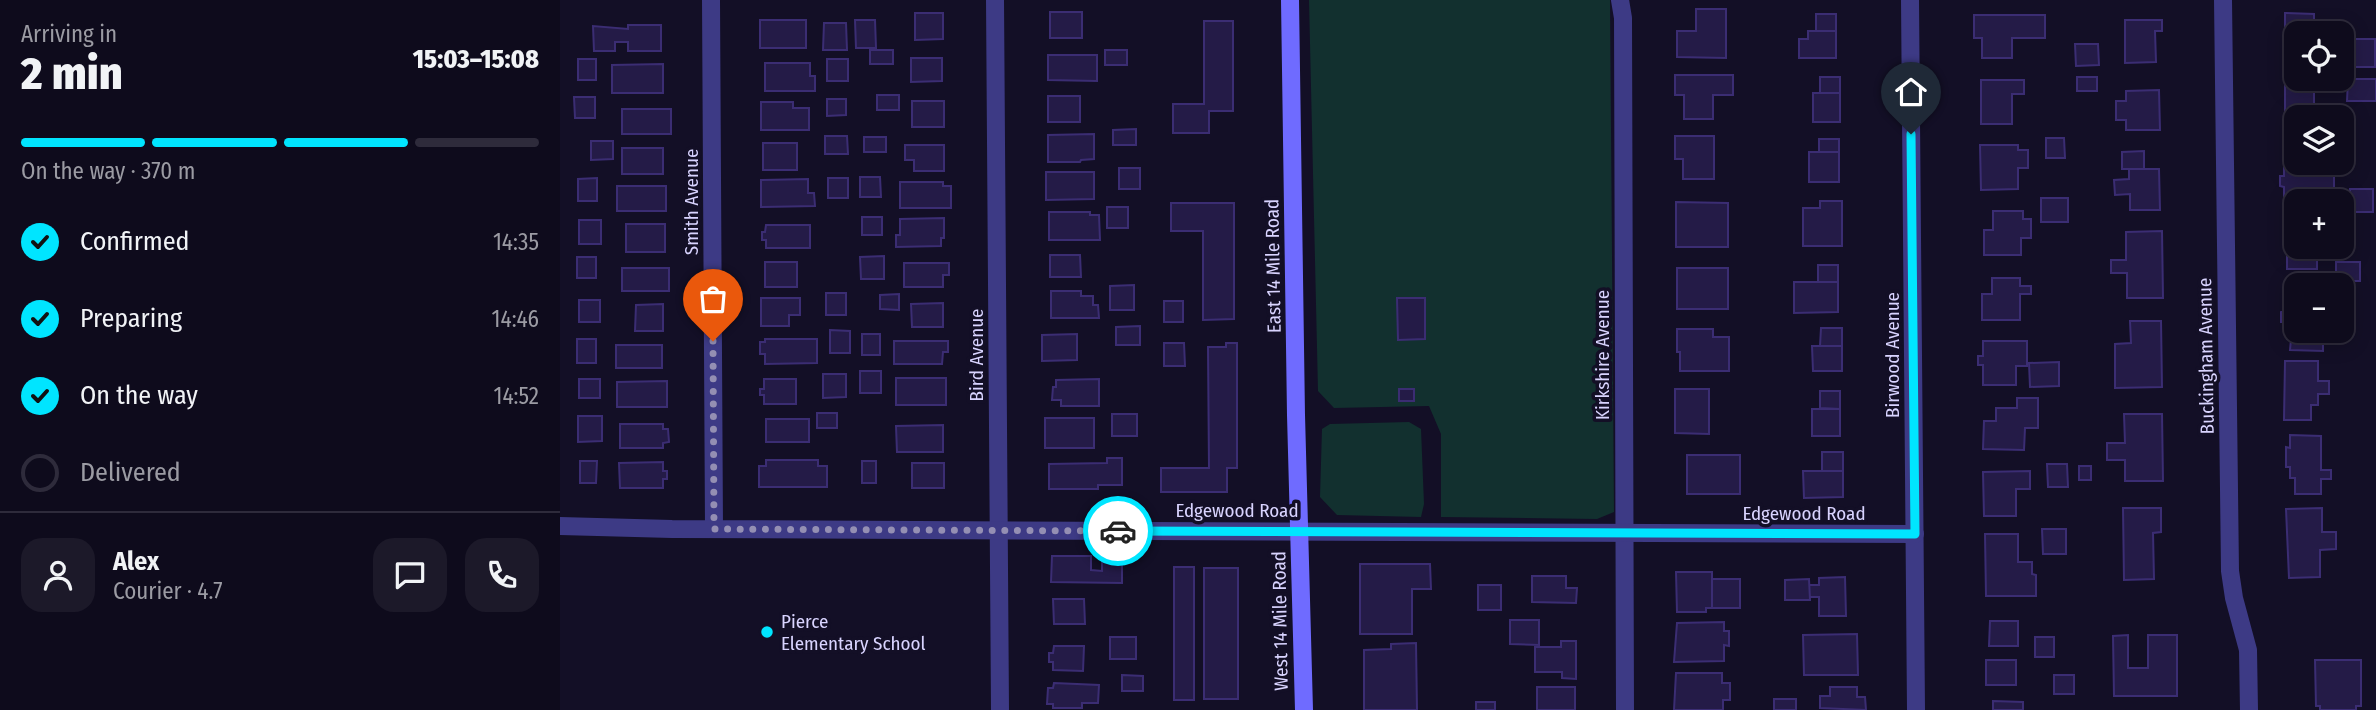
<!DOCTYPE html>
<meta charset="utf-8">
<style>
:root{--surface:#0e0b1c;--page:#1c1929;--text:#f1f3f6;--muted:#9b9ba3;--line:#2e2b3b;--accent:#00e5ff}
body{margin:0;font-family:"Fira Sans Condensed",sans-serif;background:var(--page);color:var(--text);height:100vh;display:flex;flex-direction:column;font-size:26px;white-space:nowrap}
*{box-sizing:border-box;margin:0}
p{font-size:23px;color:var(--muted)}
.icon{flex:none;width:38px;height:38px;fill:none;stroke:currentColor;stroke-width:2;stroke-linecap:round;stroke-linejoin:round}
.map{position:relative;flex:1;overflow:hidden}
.sheet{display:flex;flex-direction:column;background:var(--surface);width:560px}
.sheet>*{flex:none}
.buttons{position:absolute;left:1724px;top:21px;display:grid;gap:14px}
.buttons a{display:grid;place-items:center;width:70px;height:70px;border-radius:14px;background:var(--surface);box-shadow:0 4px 18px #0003,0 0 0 2px var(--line);font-size:35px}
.pin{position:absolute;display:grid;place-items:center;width:60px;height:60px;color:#fff;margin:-72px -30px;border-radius:50% 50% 50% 0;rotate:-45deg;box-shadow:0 0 7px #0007}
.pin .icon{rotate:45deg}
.courier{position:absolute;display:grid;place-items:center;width:70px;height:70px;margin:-35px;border:5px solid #00e5ff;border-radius:50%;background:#fff;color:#222;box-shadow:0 2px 9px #0007}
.headline em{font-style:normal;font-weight:800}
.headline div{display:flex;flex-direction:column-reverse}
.headline{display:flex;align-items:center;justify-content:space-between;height:119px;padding:0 21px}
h1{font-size:46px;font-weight:800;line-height:52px}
.bar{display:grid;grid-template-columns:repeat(4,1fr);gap:10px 7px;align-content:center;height:84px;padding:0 21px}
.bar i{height:9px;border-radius:5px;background:var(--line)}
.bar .active{background:var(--accent)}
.bar p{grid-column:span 4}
.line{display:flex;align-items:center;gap:18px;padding:0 21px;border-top:2px solid var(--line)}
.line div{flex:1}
.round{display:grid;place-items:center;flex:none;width:74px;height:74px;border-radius:21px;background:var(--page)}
ol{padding:0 21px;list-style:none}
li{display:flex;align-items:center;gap:21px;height:77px}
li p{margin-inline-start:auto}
li .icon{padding:7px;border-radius:50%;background:var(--accent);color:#111;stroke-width:4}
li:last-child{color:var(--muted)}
li i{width:38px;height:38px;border:4px solid var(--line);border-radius:50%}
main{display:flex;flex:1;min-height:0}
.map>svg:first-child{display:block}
.grass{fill:#12302f}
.building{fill:#241b47;stroke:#3b2d73;stroke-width:2}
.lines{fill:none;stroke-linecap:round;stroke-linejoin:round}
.street{stroke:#3d3a85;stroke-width:18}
.secondary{stroke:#6f6bff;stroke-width:18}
.done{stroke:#948fb3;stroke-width:7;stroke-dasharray:0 12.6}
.route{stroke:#00e5ff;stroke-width:9}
.poi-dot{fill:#00e5ff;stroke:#130f26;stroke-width:2.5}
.labels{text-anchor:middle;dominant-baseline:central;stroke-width:7;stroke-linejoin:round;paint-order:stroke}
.street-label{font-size:19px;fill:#d9d4ff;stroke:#130f26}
.poi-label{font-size:19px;fill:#d9d4ff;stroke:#130f26;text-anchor:start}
</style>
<main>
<section class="sheet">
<div class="headline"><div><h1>2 min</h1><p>Arriving in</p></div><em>15:03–15:08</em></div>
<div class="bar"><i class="active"></i><i class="active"></i><i class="active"></i><i></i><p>On the way · 370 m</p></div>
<ol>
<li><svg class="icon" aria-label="check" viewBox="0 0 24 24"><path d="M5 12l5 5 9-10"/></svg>Confirmed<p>14:35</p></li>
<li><svg class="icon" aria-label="check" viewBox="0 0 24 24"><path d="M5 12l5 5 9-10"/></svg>Preparing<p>14:46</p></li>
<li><svg class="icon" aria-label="check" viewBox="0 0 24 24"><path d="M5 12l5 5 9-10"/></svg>On the way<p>14:52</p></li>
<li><i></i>Delivered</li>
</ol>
<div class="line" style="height:126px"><a class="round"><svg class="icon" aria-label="person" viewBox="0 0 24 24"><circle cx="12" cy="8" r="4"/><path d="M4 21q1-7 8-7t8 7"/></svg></a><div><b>Alex</b><p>Courier · 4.7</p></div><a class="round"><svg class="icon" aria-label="chat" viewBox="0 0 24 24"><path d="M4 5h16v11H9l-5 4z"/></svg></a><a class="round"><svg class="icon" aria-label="phone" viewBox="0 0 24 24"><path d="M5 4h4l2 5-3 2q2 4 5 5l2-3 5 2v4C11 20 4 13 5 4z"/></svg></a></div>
</section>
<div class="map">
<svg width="1816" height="710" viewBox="0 0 1816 710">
<rect width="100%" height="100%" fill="#130f26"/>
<g class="grass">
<polygon points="749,0 1050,0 1054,512 1037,519 881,517 881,434 869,406 774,408 758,391"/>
<polygon points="849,422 861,429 864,504 861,517 777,515 760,497 762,429 770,424"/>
</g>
<g class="building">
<polygon points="1136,9 1166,9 1166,58 1117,57 1117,31 1136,31"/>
<rect x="490" y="12" width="32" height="26"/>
<polygon points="355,13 383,13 383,39 355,40"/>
<polygon points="1725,13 1754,14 1754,33 1736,33 1736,68 1725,68"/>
<rect x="1256" y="14" width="20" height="17"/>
<polygon points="1414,15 1485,15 1485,38 1452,38 1452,58 1422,58 1422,38 1414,38"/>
<rect x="200" y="20" width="46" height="28"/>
<polygon points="295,20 315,20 316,48 296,48"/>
<polygon points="1565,20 1602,20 1602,31 1595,31 1596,62 1565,63"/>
<polygon points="644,21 673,21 673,111 649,111 649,133 613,133 613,104 644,104"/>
<polygon points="264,23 286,23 287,50 263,50"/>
<polygon points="68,25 101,25 101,51 68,51 68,42 55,42 55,51 34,51 33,26 68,29"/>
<polygon points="1248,31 1276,31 1276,58 1239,58 1239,39 1248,39"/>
<rect x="1791" y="39" width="24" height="28"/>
<polygon points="1515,44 1538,44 1539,65 1516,66"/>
<rect x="310" y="50" width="23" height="14"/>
<rect x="545" y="50" width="22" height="15"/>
<polygon points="488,55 537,55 537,81 488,80"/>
<polygon points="351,58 382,58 382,81 351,82"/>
<rect x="18" y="59" width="18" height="21"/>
<rect x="267" y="59" width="21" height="22"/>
<polygon points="205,63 250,63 250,76 255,76 255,91 205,91"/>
<polygon points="103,64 103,93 52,93 52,65"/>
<polygon points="1115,75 1173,75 1173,95 1153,95 1153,119 1124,119 1124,95 1115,95"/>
<rect x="1260" y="77" width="20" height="16"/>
<rect x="1517" y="77" width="20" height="14"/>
<polygon points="1788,79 1816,79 1816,101 1787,101"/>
<polygon points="1421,80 1464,80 1464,94 1452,94 1452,124 1421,124"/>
<polygon points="1725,84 1754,85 1754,117 1736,117 1736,137 1725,137"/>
<polygon points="1599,90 1600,130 1566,130 1566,120 1556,120 1556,101 1566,101 1566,91"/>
<rect x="1253" y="93" width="27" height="29"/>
<rect x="317" y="95" width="22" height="15"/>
<rect x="488" y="96" width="32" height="26"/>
<polygon points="14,97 35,97 35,118 15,118"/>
<polygon points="267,99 286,99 286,115 267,116"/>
<rect x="352" y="101" width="32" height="26"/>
<polygon points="201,102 233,102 233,108 249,108 249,130 201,130"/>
<rect x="62" y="109" width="49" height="25"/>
<polygon points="576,129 576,145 553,145 553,130"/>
<polygon points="534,134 534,159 521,160 520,162 488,162 488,135"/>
<polygon points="265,136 287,136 288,154 265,154"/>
<polygon points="1115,136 1154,136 1154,179 1123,179 1123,159 1115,159"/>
<rect x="304" y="137" width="22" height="15"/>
<polygon points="1486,138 1504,138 1505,158 1486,158"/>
<rect x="1259" y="139" width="20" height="13"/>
<polygon points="31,141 53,141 53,159 31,160"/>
<rect x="203" y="143" width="34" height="27"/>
<polygon points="345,145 384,145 384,171 354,171 354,160 345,160"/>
<polygon points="1420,145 1458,145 1458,150 1468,150 1468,168 1458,168 1458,189 1421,190"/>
<rect x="62" y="148" width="41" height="26"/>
<polygon points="1584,151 1584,169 1562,169 1562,152"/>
<rect x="1249" y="152" width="30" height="30"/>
<polygon points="1724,154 1736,154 1736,163 1757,163 1757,175 1774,175 1774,201 1752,201 1752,198 1724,198 1724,187 1720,186 1720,176 1724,176"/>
<rect x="559" y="168" width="21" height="21"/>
<polygon points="1569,169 1599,169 1600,210 1570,210 1570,194 1555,195 1554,180 1569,179"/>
<polygon points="486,172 534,172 534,199 486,200"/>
<polygon points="300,177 320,177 321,197 300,197"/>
<polygon points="37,178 37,201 18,201 18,179"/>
<rect x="268" y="178" width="20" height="20"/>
<polygon points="248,179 248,193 254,193 255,206 201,207 201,180"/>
<polygon points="340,182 383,182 383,186 391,186 391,208 340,208"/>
<rect x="57" y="186" width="49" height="25"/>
<rect x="1790" y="189" width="23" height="23"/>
<rect x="1481" y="198" width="27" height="24"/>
<polygon points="1260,201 1282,201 1282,246 1243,246 1243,208 1260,208"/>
<polygon points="1116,202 1168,203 1168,247 1116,247"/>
<polygon points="611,203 674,203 674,319 643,320 643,231 611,231"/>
<rect x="547" y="207" width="21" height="21"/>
<polygon points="1433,211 1463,211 1463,219 1471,219 1471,238 1461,238 1461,255 1424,255 1424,230 1433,230"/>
<polygon points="489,212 530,212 530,215 539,215 540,240 489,240"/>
<rect x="302" y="217" width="20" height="18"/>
<polygon points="384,218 384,238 381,238 381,246 336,247 336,235 340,235 340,219"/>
<rect x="19" y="220" width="22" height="24"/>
<polygon points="1727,223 1736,223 1736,247 1765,247 1765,255 1757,255 1757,269 1727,269"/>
<rect x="66" y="224" width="39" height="28"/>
<polygon points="206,225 250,225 250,248 206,248 206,240 202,240 202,232 205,232"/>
<polygon points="1602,231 1603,298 1567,298 1567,273 1551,273 1551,260 1566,260 1566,232"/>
<polygon points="490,255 520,255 521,277 490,277"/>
<polygon points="324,256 324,279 301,279 300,257"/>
<rect x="17" y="257" width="19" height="21"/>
<rect x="205" y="262" width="32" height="25"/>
<rect x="1776" y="262" width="24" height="19"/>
<polygon points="344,263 389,263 389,275 383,275 383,287 344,287"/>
<rect x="1258" y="265" width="20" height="17"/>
<rect x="62" y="268" width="47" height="23"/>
<rect x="1117" y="268" width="51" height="41"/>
<polygon points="1432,278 1460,278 1460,286 1471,286 1471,294 1460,294 1460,320 1422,320 1422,294 1432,294"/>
<polygon points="1234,282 1278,282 1278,312 1234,313"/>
<polygon points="574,285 574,310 550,310 550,286"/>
<polygon points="491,291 521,291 521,296 533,296 533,305 538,305 539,318 491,318"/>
<rect x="266" y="293" width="20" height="22"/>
<polygon points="1727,293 1736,293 1736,331 1775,331 1775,339 1763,339 1763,351 1730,350 1731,339 1727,339 1728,322 1721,322 1721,312 1728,311"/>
<polygon points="339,294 339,310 320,309 320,295"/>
<polygon points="201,298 240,298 240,315 229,315 229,326 201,326"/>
<polygon points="837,298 865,298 865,339 838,340"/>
<rect x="19" y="300" width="21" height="22"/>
<rect x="604" y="301" width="19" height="21"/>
<polygon points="383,303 383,327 352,327 351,304"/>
<polygon points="103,304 103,331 75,331 76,305"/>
<polygon points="1570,321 1601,321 1602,387 1555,388 1555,344 1571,343"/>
<polygon points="580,326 580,345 556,345 556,327"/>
<polygon points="1261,328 1282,328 1282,346 1260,346"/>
<polygon points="1117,329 1153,329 1153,337 1169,337 1169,371 1120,371 1120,352 1117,352"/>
<polygon points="270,330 290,331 290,353 270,353"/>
<rect x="302" y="334" width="18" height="21"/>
<polygon points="517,334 517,360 482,361 482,335"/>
<rect x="17" y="339" width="19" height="24"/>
<polygon points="205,339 257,339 257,363 205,364 205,354 200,354 200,342 205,342"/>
<polygon points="334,341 388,341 388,352 383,352 382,364 334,364"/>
<polygon points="1423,341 1467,341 1467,366 1456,366 1456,385 1423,385 1423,365 1418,365 1418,356 1423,356"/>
<polygon points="604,343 624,343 625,366 604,366"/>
<polygon points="666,343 677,343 677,468 667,468 667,492 601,492 601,468 649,468 648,347 666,347"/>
<rect x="56" y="345" width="46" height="23"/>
<polygon points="1252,346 1282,346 1282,371 1253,371"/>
<polygon points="1725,361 1758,361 1758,381 1769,381 1769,394 1758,394 1758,405 1751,405 1751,420 1724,420"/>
<polygon points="1499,362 1499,386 1470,387 1469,363"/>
<rect x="300" y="371" width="21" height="22"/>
<polygon points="263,374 286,374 286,397 263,398"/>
<rect x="336" y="378" width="50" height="27"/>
<rect x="19" y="379" width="21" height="19"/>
<polygon points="204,379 236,379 236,404 204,404 204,395 200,395 200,389 204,389"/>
<polygon points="539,379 539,406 501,406 501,400 492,400 493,387 496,387 496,380"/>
<polygon points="107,381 107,407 57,407 57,382"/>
<rect x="839" y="389" width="15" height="12"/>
<polygon points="1115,389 1149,389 1149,434 1115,433"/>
<polygon points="1260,391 1280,391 1280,409 1260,408"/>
<polygon points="1457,398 1478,398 1478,428 1465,428 1464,450 1423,449 1424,421 1436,421 1436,408 1457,408"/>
<rect x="1252" y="409" width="28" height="27"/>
<rect x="257" y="413" width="20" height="15"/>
<rect x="552" y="414" width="25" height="22"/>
<polygon points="1564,414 1602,414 1603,481 1565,481 1565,460 1547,460 1547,443 1565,443"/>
<polygon points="18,416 42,416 42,441 18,442"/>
<rect x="485" y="418" width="49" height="30"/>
<rect x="206" y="419" width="43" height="23"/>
<polygon points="60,424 103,424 103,429 108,429 109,442 103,443 103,448 60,448"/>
<polygon points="383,425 383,452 337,452 336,426"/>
<polygon points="1730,435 1761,436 1761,470 1771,470 1771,479 1761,479 1761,494 1735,494 1735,478 1730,478 1730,467 1726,467 1726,447 1730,448"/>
<rect x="1262" y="452" width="21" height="19"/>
<rect x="1127" y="455" width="53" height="39"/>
<polygon points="547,458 562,458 562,485 538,485 538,489 489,489 489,464 547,463"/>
<polygon points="206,460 258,460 258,466 267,466 267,487 199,487 199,466 206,466"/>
<polygon points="20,461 37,461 36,483 20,483"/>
<rect x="302" y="461" width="14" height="22"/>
<polygon points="103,462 103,471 107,471 107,479 103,479 103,488 60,488 59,463"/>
<rect x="352" y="463" width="32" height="25"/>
<polygon points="1487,464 1507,464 1508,487 1488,487"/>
<rect x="1519" y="466" width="12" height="14"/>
<polygon points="1243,471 1283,471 1283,497 1244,498"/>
<polygon points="1470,471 1470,489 1456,489 1456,516 1424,516 1423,472"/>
<polygon points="1563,508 1601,508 1601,532 1593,533 1594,579 1564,580"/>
<polygon points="1762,508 1762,532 1776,532 1776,549 1760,550 1760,577 1729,578 1726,509"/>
<polygon points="1482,529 1506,529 1506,554 1483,554"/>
<polygon points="1425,534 1458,534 1458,562 1472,562 1472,574 1476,575 1476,596 1426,596"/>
<polygon points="492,556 531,556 531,570 542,571 542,558 562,558 562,583 491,582"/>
<polygon points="800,564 870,564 871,589 852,589 852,634 800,634"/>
<rect x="614" y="567" width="20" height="133"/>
<rect x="644" y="568" width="34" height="131"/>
<polygon points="1116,572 1152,572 1152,608 1146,608 1146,612 1117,612"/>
<polygon points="972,576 1006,576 1006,588 1017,588 1016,603 972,602"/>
<polygon points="1285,577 1286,616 1259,616 1259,597 1249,597 1249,585 1259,585 1259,578"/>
<rect x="1152" y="579" width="28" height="29"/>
<polygon points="1249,579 1250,600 1225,600 1225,580"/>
<rect x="918" y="585" width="23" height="25"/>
<polygon points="493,599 524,599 525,624 494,624"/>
<polygon points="950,620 979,620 979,645 950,644"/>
<polygon points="1430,621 1458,621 1458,646 1429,646"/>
<polygon points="1164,622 1164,631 1169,631 1169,646 1164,645 1164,661 1114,662 1117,623"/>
<polygon points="1297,634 1298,675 1244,675 1243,635"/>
<polygon points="1568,635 1568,668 1588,668 1588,635 1617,635 1617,696 1554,696 1553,636"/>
<rect x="550" y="637" width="26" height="22"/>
<rect x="1475" y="637" width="19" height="20"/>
<polygon points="1001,641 1016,641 1016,679 1002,678 1002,672 975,672 975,647 1001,647"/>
<polygon points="856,643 857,710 804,710 804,650 831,649 831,644"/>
<polygon points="494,646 524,646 523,671 493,670 493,662 489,662 489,653 493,653"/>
<rect x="1426" y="660" width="30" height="25"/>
<polygon points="1755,660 1801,660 1801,706 1796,706 1796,710 1760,710 1760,706 1756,706"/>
<polygon points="1116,673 1162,673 1162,683 1170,683 1170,700 1163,700 1163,710 1114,710"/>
<polygon points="562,675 583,676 583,691 562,691"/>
<rect x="1494" y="675" width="20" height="19"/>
<polygon points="494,683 539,685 538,703 522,703 522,708 493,708 493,704 487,704 488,688 493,688"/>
<rect x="977" y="687" width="38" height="23"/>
<polygon points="1270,687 1297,687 1297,697 1305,697 1306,710 1260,708 1260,696 1270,696"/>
<rect x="1214" y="699" width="22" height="11"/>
<polygon points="1433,701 1463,702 1463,710 1433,710"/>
<rect x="916" y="702" width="19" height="8"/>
</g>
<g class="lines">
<g class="street">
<polyline points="151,0 154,529"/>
<polyline points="435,0 440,710"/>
<polyline points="1060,0 1063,18 1065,710"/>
<polyline points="1350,0 1356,710"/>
<polyline points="1663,0 1670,571 1674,598 1688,650 1689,710"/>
<polyline points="0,526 112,529 1355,534"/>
</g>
<polyline class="secondary" points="730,0 736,415 744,710"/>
</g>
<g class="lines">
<polyline class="done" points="153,341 154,529 558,531"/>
<polyline class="route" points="558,531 1355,534 1351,134"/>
</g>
<circle class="poi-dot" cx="207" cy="632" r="7"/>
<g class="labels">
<g class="street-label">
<text transform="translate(131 202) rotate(-90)">Smith Avenue</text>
<text transform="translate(713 266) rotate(-91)">East 14 Mile Road</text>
<text transform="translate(416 355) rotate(-90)">Bird Avenue</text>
<text transform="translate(1042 355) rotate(-90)">Kirkshire Avenue</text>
<text transform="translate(1332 355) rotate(-90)">Birwood Avenue</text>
<text transform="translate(1646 356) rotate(-91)">Buckingham Avenue</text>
<text x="677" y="510">Edgewood Road</text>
<text x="1244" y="513">Edgewood Road</text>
<text transform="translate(720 621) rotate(-91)">West 14 Mile Road</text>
</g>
<g class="poi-label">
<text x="221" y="621">Pierce<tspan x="221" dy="22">Elementary School</tspan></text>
</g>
</g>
</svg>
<div class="buttons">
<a><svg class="icon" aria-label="locate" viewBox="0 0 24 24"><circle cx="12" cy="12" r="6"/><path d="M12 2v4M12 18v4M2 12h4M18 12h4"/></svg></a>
<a><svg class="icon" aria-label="layers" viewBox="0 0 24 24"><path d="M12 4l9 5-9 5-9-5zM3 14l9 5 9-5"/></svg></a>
<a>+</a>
<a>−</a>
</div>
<div class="pin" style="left:153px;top:341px;background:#ea580c"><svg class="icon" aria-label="bag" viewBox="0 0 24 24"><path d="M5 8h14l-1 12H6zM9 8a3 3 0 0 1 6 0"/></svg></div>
<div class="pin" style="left:1351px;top:134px;background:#1f2937"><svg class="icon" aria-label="home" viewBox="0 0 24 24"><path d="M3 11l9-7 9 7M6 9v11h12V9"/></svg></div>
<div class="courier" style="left:558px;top:531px"><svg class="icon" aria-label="car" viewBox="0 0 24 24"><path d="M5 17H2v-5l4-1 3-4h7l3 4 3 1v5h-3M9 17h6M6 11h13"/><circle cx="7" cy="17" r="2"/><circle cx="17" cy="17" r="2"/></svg></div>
</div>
</main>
